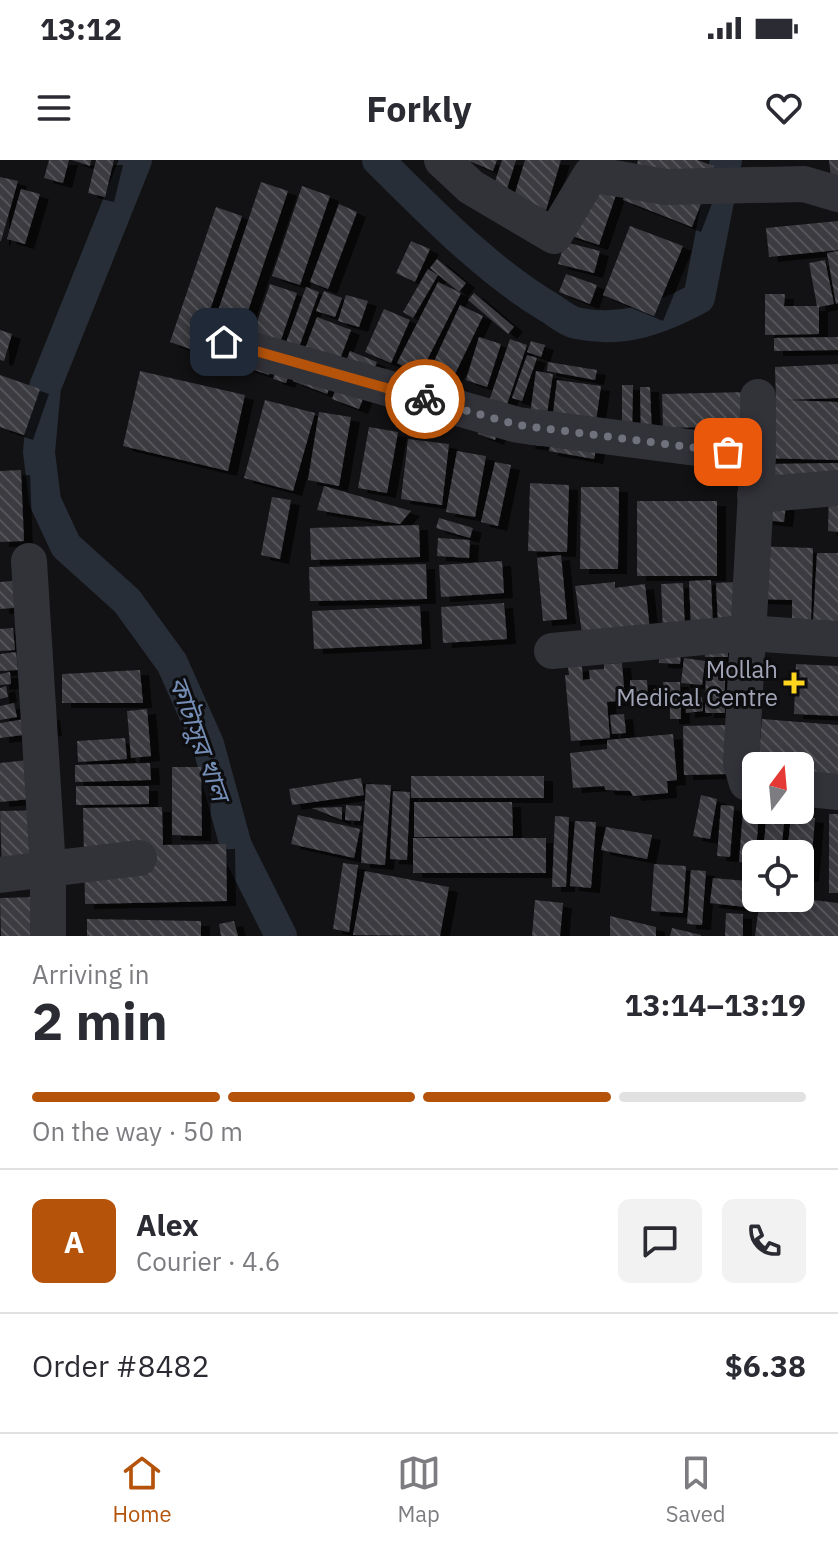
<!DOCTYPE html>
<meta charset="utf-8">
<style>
:root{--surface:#fff;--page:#f2f2f3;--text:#2b2b33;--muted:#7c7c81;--line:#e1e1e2;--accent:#b45309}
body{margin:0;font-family:"IBM Plex Sans","Noto Sans Bengali",sans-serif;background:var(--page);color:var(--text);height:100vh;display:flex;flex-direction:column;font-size:30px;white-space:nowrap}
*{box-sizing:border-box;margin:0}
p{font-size:26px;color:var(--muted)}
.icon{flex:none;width:44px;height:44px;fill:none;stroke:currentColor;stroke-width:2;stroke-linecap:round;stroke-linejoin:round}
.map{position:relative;height:776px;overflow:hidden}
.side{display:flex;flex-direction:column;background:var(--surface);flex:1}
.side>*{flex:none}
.needle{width:52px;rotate:16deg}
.tools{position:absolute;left:742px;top:592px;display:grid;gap:16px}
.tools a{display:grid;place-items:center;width:72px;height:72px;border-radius:12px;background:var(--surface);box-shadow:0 4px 12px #0003;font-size:40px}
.pin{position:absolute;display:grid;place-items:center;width:68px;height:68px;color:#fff;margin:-34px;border-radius:16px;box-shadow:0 4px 12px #0006}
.courier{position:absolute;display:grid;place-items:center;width:80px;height:80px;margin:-40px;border:6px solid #b45309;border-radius:50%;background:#fff;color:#222;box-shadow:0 2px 10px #0007}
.head em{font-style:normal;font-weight:700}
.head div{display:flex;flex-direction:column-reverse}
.head{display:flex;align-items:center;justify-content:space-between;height:136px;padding:0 32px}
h1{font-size:52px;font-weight:700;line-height:60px}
.bar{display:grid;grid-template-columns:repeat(4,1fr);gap:12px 8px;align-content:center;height:96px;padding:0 32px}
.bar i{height:10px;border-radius:6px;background:var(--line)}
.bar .active{background:var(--accent)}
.bar p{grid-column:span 4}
.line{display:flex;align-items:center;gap:20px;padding:0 32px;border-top:2px solid var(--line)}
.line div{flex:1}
.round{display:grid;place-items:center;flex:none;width:84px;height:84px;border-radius:12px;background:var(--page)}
.status{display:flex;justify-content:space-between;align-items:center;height:56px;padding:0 40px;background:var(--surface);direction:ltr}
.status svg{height:22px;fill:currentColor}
header{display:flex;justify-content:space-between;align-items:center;height:104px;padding:0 32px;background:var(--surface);font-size:36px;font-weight:700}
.dock{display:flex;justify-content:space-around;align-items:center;height:112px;border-top:2px solid var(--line);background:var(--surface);font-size:22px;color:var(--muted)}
.dock a{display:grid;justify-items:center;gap:4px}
.dock .active{color:var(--accent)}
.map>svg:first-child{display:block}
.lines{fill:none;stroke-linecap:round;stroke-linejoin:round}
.canal{stroke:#272e38;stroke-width:32}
.building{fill:url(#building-back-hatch);filter:url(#shadow)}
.street{stroke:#323239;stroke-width:36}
.done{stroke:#6f717d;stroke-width:8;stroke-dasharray:0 14.4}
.route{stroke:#b45309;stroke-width:10}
.poi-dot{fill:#ffd51e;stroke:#0d0c0e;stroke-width:3}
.labels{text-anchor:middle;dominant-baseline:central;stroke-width:6;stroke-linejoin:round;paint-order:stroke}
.poi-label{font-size:24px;fill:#a1a4b6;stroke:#0d0c0e;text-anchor:end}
.water-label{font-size:26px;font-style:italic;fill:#748db5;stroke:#0d0c0e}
</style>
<div class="status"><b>13:12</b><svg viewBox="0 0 49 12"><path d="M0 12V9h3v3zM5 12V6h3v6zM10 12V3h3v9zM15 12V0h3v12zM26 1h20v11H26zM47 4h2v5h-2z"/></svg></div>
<header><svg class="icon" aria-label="menu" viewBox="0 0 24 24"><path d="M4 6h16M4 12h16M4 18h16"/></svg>Forkly<svg class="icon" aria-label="heart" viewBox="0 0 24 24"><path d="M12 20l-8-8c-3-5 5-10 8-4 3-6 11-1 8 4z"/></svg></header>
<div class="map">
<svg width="838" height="776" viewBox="0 0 838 776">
<defs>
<pattern id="building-back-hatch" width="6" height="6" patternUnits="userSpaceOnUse" patternTransform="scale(2)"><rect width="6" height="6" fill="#3b3b41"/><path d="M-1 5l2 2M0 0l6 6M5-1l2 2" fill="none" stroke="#54545a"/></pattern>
<filter id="shadow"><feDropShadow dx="9" dy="5" stdDeviation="0" flood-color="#0009"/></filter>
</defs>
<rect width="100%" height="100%" fill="#121113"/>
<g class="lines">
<g class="canal">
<polyline points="136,0 45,227 39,292 45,341 66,386 127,441 172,503 208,584 236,686 281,776"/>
<path d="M378,0C431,52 486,110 550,148C558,153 567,161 576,163C622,173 660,159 699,138L726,0"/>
</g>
</g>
<g class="building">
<polygon points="49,0 69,0 63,23 44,18"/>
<polygon points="72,0 91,0 90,6"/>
<polygon points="96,0 114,0 105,37 88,33"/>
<polygon points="467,0 497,0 493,11"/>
<polygon points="502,0 516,0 505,35 492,31"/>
<polygon points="525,0 561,0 546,50 513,40"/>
<polygon points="638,0 697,0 714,6 707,28 637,4"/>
<polygon points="829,0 838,0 838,28 832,28"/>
<polygon points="588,9 621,20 599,85 566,74"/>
<polygon points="635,9 704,36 692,67 623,40"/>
<polygon points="0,17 18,21 1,81 0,81"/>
<polygon points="261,22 288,31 232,199 205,190"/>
<polygon points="302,26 330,36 300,125 272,116"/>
<polygon points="21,29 40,34 25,84 7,79"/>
<polygon points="339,44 357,52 328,129 310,122"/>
<polygon points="216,47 242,56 196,191 170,182"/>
<polygon points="838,61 838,90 769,97 766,68"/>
<polygon points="630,66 683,86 654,156 603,135"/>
<polygon points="411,81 430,89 415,122 396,113"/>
<polygon points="565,82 600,91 594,113 558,104"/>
<polygon points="838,91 838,143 836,144 827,93"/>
<polygon points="437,99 466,123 459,132 430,108"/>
<polygon points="825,100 834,144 819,147 819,174 765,175 765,134 785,134 784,146 817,146 809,103"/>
<polygon points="428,109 438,115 413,158 403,152"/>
<polygon points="566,114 597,125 590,144 559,132"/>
<polygon points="438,122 461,133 420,214 397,203"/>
<polygon points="270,124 297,133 269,215 242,206"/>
<polygon points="306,127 319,132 286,223 273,219"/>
<polygon points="324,131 342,138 335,157 316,151"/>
<polygon points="474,133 514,167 508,174 468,140"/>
<polygon points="346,135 368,141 359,167 338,161"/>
<polygon points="460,145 483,156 452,220 430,210"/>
<polygon points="384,149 410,160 391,203 365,192"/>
<polygon points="317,157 351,170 327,234 293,221"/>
<polygon points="0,170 12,174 4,201 0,200"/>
<polygon points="479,177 501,184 487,227 466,220"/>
<polygon points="838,177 838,190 774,191 774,178"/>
<polygon points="510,179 527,185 495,280 478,274"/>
<polygon points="531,181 545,185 541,197 527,192"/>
<polygon points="350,191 377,202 359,249 332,239"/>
<polygon points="527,195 537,198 522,241 512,238"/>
<polygon points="548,202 597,210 595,220 547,211"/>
<polygon points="838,204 838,238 784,240 838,242 838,300 759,298 760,240 776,241 775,207"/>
<polygon points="140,211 245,235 228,311 123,286"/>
<polygon points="536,211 553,214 542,286 526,284"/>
<polygon points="0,215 40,229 24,275 0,267"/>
<polygon points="557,220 601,226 595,268 552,262"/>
<polygon points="622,225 633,225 632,275 622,274"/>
<polygon points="640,227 650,227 652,276 641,277"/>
<polygon points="747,232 748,266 663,268 662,234"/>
<polygon points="265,240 315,253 293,331 244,318"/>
<polygon points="319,252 351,257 339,326 308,320"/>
<polygon points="369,267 398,272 387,333 358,328"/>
<polygon points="554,267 599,275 594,299 549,291"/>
<polygon points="408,279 449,284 442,345 401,339"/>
<polygon points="457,291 486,296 475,357 446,352"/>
<polygon points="495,302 511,305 498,366 481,362"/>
<polygon points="838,303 838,324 770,326 770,304"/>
<polygon points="21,310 24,381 0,382 0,311"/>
<polygon points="530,323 569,325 567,392 528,391"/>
<polygon points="324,326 411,351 400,364 317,350"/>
<polygon points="581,327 619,327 618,409 580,409"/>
<polygon points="829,331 838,332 838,372 828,371"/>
<polygon points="272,337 291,340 280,399 261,395"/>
<rect x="637" y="341" width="80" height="75"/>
<polygon points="766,341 786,344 784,362 764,360"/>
<polygon points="439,358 473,368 470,378 436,368"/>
<polygon points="419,365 420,397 311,400 310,368"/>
<polygon points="438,378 470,380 469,398 437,396"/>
<polygon points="755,386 813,388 811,463 792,462 792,440 754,439"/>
<polygon points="817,393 838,393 838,463 813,462"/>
<polygon points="561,395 567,459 543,461 537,398"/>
<polygon points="502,401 504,433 441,437 439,405"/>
<polygon points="426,404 427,439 310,441 309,407"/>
<polygon points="34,419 37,446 0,449 0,422"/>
<polygon points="711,420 713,468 691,468 689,421"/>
<polygon points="615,422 615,428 645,424 651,480 582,473 575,426"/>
<polygon points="736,422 738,463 718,464 716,423"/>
<polygon points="683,423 685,471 663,472 661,424"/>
<polygon points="504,443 507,479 443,483 441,447"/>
<polygon points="420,446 422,484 314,489 312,451"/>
<polygon points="13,468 15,490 0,491 0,469"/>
<polygon points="727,482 728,497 705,497 705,483"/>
<polygon points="16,492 18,510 0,511 0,494"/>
<polygon points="659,493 681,494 680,504 659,503"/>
<polygon points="684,498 705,501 702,525 681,523"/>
<polygon points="622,503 625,540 607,542 610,578 571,581 565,515 569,515 568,507 582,506 583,520 590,519 589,510 604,509 604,504"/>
<polygon points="796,504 838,506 838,556 794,554"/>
<polygon points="140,510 143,543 62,543 62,514"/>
<polygon points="706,511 725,511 725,553 705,553"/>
<polygon points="10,512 11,524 0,525 0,514"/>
<polygon points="630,520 647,520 648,541 630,541"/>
<polygon points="663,522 680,522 681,559 670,559 670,541 653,541 653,529 664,528"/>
<polygon points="6,526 8,537 0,539 0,528"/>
<polygon points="702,537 703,551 686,553 685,538"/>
<polygon points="14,543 17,557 0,560 0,546"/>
<polygon points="147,549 151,596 131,598 127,551"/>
<polygon points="624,554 626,573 612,574 610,555"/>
<polygon points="51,555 53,571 0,578 0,563"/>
<polygon points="762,559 838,565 838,619 800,617 800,606 758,606"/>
<polygon points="726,565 727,614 684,615 683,566"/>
<polygon points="673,574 677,620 667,621 668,633 633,636 630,631 606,630 604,626 573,628 570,593 607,589 607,580"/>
<polygon points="125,578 127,599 78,602 77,581"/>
<polygon points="47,598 51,637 0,642 0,603"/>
<polygon points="150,603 151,620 75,622 75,605"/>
<polygon points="172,607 201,607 202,676 172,675"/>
<rect x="411" y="616" width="133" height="22"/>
<polygon points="361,618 364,635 292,645 289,629"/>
<polygon points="366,624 391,625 385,705 361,703"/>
<polygon points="76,626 149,626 149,644 76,645"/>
<polygon points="393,631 410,632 407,700 390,699"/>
<polygon points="701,635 717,639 710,679 693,676"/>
<polygon points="414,642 512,642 513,676 414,677"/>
<polygon points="346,645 362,646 360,661 345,660"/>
<polygon points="721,645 734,646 730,697 717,696"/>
<polygon points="162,647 163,685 226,684 227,741 85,744 83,648"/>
<polygon points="342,647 342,660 312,648"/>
<polygon points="47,650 49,714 2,715 0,651"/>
<polygon points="767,650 785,652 781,694 763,694"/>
<polygon points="743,651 759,652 755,703 739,702"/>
<rect x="829" y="654" width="9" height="79"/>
<polygon points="298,655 360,669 354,698 291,684"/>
<polygon points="555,656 569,657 566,727 552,727"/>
<polygon points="791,656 815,658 810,717 800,716 800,694 787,694"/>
<polygon points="575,661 596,662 591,728 570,726"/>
<polygon points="606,667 652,675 647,699 601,690"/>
<rect x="413" y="678" width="133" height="35"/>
<polygon points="343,703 358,705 349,772 333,769"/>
<polygon points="654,704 686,706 683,753 651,751"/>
<polygon points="691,710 706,711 702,765 687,764"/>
<polygon points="365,711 449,727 440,776 353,775"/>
<polygon points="713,718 747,721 745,747 710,743"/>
<polygon points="35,737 36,776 1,776 0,738"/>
<polygon points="760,738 796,738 838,743 838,776 755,776"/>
<polygon points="535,740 563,743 560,776 532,776"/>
<polygon points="726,753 743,754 743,776 725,776"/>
<polygon points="610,756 656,767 656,776 610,776"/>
<polygon points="87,759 201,761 201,776 87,776"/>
<polygon points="234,761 238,776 221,776 219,764"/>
<polygon points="672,768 701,775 701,776 670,776"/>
</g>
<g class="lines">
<g class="street">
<polyline points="442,0 471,27 554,76 591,14 665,27 804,24 838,34"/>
<polyline points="224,182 518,265 758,296"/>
<polyline points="755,335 838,328"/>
<polyline points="29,401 48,709 48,776"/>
<polyline points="552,491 747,473 838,479"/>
<polyline points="756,624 747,623 741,603 758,296 758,237"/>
<polyline points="800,628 838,632"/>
<polyline points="0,715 139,698"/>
</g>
</g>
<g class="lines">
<polyline class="done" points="425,239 518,265 728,292"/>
<polyline class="route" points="224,182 425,239"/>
</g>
<path class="poi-dot" d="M790 511h8v8h8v8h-8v8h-8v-8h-8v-8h8z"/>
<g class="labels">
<g class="poi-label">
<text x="778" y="509">Mollah<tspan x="778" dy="28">Medical Centre</tspan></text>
</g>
<g class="water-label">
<text transform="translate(200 578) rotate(70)">কাটাসুর খাল</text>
</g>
</g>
</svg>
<div class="tools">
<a><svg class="needle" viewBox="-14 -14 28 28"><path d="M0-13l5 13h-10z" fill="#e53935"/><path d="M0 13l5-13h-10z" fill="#7c7c81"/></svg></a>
<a><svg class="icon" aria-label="locate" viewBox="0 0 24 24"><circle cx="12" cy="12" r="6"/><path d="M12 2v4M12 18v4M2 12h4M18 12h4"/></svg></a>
</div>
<div class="pin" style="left:728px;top:292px;background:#ea580c"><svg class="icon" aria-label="bag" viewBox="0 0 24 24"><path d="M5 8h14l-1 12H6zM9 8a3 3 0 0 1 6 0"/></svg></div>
<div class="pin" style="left:224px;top:182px;background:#1f2937"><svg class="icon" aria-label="home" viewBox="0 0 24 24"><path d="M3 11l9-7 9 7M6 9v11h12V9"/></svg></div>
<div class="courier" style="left:425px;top:239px"><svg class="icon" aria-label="bike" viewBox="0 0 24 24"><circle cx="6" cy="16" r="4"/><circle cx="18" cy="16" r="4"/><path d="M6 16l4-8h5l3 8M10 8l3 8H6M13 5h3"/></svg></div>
</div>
<section class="side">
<div class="head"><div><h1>2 min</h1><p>Arriving in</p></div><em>13:14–13:19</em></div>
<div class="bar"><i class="active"></i><i class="active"></i><i class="active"></i><i></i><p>On the way · 50 m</p></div>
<div class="line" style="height:144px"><b class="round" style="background:var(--accent);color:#fff">A</b><div><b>Alex</b><p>Courier · 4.6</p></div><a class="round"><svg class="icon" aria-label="chat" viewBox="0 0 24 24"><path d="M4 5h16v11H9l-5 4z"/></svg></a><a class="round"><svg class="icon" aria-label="phone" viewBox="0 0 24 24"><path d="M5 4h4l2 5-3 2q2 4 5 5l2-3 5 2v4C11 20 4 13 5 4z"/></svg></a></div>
<div class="line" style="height:104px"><div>Order #8482</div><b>$6.38</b></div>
</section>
<nav class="dock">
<a class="active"><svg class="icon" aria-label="home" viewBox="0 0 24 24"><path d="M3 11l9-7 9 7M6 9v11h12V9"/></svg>Home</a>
<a><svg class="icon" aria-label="map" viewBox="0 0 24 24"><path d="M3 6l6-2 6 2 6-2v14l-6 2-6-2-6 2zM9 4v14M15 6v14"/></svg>Map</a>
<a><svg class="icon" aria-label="saved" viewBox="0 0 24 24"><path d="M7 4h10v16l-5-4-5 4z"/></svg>Saved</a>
</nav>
